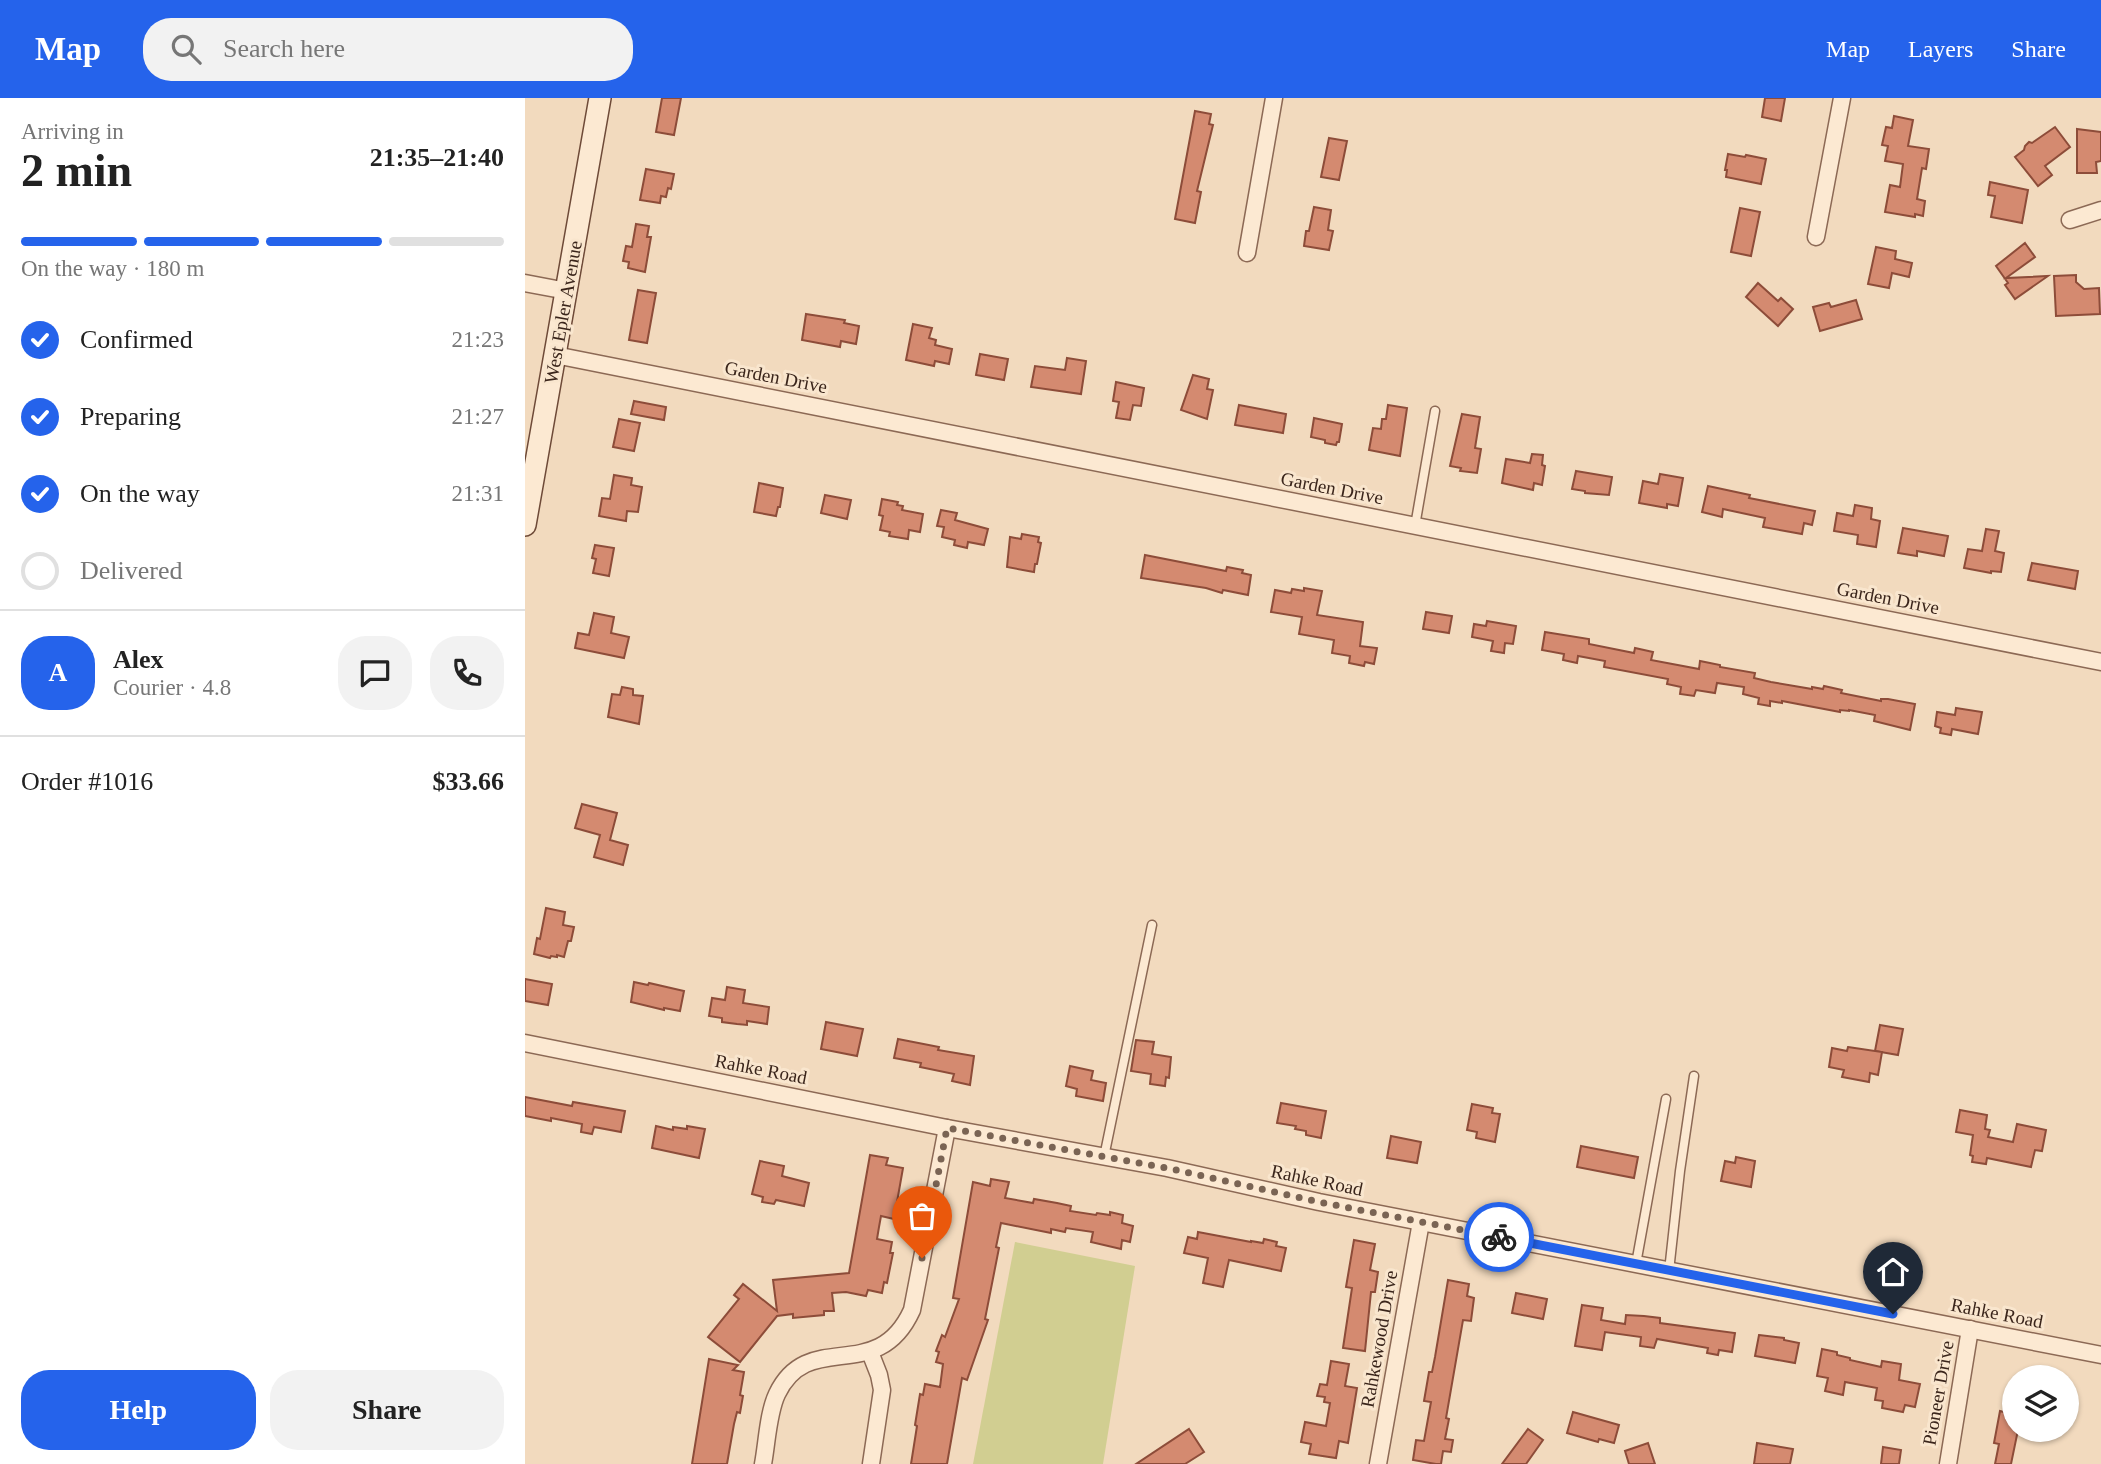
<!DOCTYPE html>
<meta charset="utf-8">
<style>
:root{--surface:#fff;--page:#f2f2f2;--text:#222;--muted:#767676;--line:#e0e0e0;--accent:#2563eb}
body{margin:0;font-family:Georgia,serif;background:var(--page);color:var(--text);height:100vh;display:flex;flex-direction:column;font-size:26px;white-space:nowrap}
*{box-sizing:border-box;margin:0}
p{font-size:23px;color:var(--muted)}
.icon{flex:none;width:38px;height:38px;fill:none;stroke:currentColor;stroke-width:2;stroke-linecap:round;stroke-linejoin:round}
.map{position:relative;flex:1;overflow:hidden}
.drawer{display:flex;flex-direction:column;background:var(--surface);width:525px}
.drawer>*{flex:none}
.fabs{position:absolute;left:1477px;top:1267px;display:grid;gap:14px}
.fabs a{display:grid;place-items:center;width:77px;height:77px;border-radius:50%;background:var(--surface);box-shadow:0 2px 5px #0004;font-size:35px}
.pin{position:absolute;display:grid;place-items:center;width:60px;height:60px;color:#fff;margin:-72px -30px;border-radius:50% 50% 50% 0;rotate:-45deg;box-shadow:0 0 7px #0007}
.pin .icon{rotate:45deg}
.courier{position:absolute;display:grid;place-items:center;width:70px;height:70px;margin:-35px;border:5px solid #2563eb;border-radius:50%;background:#fff;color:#222;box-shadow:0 2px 9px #0007}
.head em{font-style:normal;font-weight:700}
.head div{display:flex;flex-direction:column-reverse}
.head{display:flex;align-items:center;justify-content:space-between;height:119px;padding:0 21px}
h1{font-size:46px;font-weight:700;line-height:52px}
.bar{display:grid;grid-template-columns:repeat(4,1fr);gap:10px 7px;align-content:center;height:84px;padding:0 21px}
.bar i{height:9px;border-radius:5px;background:var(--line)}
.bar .on{background:var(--accent)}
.bar p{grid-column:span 4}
.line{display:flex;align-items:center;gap:18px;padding:0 21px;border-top:2px solid var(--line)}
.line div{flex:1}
.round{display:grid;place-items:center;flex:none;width:74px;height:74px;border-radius:28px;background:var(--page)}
ol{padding:0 21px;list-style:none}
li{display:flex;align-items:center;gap:21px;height:77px}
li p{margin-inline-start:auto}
li .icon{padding:7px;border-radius:50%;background:var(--accent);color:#fff;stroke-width:4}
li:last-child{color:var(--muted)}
li i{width:38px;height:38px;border:4px solid var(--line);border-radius:50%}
.action{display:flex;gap:14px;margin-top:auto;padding:14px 21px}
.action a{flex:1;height:80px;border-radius:28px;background:var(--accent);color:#fff;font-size:28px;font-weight:700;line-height:80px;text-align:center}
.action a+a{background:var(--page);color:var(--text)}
header{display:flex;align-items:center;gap:42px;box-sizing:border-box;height:98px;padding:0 35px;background:var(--accent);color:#fff}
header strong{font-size:33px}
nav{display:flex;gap:38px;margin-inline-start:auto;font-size:24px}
.search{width:490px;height:63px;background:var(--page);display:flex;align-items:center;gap:18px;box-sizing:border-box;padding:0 24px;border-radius:28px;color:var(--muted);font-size:26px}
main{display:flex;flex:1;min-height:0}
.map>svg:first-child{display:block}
.green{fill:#d1ce91}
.building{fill:#d48a70;stroke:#8d4c39;stroke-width:2}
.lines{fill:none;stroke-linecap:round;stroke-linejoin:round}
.lane-casing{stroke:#8c6955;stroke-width:11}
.street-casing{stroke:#8c6955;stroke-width:19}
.secondary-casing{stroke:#6e4a38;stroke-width:24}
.lane{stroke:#fce9d2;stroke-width:8}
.street{stroke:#fce9d2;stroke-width:16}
.secondary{stroke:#fce9d2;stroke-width:21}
.done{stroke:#7a6454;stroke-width:7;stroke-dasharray:0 12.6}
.route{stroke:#2563eb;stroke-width:9}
.labels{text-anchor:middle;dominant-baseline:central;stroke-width:6;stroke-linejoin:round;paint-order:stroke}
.street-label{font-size:19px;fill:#3a251b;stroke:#f9e6ce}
</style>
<header>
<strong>Map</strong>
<div class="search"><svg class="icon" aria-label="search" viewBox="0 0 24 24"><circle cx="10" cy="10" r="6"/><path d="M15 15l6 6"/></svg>Search here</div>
<nav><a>Map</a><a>Layers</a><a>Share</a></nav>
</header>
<main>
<section class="drawer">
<div class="head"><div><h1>2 min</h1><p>Arriving in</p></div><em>21:35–21:40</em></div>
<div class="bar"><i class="on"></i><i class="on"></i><i class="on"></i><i></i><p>On the way · 180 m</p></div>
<ol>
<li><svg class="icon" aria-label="check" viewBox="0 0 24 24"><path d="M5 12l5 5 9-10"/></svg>Confirmed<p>21:23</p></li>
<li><svg class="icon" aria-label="check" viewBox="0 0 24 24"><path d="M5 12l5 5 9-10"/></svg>Preparing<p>21:27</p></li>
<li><svg class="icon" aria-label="check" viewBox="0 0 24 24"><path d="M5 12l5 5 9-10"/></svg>On the way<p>21:31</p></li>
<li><i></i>Delivered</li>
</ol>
<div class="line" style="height:126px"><b class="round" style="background:var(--accent);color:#fff">A</b><div><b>Alex</b><p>Courier · 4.8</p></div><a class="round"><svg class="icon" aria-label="chat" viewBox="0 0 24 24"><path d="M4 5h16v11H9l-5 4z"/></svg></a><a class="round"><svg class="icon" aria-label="phone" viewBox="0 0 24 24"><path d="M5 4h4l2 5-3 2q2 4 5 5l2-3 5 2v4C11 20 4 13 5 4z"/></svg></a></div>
<div class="line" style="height:91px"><div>Order #1016</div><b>$33.66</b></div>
<div class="action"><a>Help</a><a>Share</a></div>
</section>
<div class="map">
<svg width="1576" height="1366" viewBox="0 0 1576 1366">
<rect width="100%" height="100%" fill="#f2dabe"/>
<polygon class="green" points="490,1144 610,1168 578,1366 448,1366"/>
<g class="building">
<polygon points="137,0 156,0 149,37 131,34"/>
<polygon points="1240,0 1260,0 1256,23 1237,19"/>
<polygon points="670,13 686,16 684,26 688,27 672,93 676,94 670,125 650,121"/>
<polygon points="1369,18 1388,22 1383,48 1404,51 1401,71 1397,70 1392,101 1400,103 1398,118 1390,116 1390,119 1360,114 1365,87 1375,89 1378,66 1360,63 1363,48 1357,47 1361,29 1367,30"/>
<polygon points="1530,29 1545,49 1520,68 1527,77 1513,88 1490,59 1499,52 1500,48 1504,44 1507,45"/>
<polygon points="1552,31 1576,34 1576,63 1571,64 1572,75 1552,75"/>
<polygon points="804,40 822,43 814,82 796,79"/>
<polygon points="1203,56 1220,59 1221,57 1241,61 1236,86 1201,79 1202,72 1200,72"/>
<polygon points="121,71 149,76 146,91 143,90 141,99 136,98 135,105 115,102"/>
<polygon points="1465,84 1503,92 1497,125 1466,119 1470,98 1463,97"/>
<polygon points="789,109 806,112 803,132 808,133 804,152 779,148 781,133 784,133"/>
<polygon points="1215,110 1235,114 1226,158 1206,154"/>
<polygon points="111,126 124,128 122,139 126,139 120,174 103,170 104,164 98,163 101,148 107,149"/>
<polygon points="1500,145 1510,159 1481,180 1523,178 1490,201 1480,187 1483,185 1471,168"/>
<polygon points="1351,149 1371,153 1370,161 1387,165 1384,179 1367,175 1364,190 1343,186"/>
<polygon points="1551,177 1551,184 1559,191 1574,190 1575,216 1531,218 1529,178"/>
<polygon points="1233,185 1253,203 1256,200 1268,211 1253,228 1221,199"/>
<polygon points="113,192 131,195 122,245 104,242"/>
<polygon points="1331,202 1337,221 1295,233 1288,209 1304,205 1306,209"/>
<polygon points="281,216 320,222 319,225 334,228 331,246 316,243 315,249 277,242"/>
<polygon points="388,226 407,230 404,240 411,242 410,247 427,251 424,266 410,263 409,268 381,262"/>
<polygon points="455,256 483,261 479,282 451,277"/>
<polygon points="542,260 561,263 556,296 506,289 510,268 540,272"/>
<polygon points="668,277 684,281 682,291 688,292 682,321 656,312"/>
<polygon points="591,284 619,290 616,308 608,307 605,322 591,320 594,304 588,303"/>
<polygon points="109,303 141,309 139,322 106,316"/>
<polygon points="714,307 761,316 758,335 710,327"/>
<polygon points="863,307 882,310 875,358 844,352 848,330 856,331 857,321 861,321"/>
<polygon points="937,316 955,319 950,350 956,351 952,375 935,373 936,370 925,368"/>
<polygon points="789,320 817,326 814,344 812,344 811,347 800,345 800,342 786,339"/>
<polygon points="94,321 115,325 109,353 88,349"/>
<polygon points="1007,356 1018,357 1017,367 1020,368 1017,387 1009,385 1008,392 977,385 981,361 1005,365"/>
<polygon points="1051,373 1087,379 1084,397 1060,395 1060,393 1047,391"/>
<polygon points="1135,376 1158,380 1153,408 1142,406 1142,410 1114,405 1118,383 1133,386"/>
<polygon points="89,377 107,380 106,387 117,389 113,414 102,413 101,423 74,418 77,400 85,401"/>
<polygon points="234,385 258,390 255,409 253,409 251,418 229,414"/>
<polygon points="1183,388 1225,397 1224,400 1290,413 1287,427 1279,425 1277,436 1238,429 1240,420 1198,411 1197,419 1177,414"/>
<polygon points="300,397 326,402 322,421 296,415"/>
<polygon points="357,401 373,404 372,407 378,408 377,412 398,416 395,434 384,432 383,441 364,438 365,434 355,432 358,418 354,417"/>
<polygon points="1330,407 1347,410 1346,421 1355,423 1351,449 1332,446 1333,437 1309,433 1312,415 1328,418"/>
<polygon points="416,412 432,415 430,422 463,431 459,447 443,444 442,450 429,447 430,442 417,439 419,429 412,428"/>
<polygon points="1378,430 1423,438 1419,458 1392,453 1392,458 1373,455"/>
<polygon points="1461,431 1474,433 1470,453 1479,455 1476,474 1466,473 1466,475 1439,470 1443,451 1457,453"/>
<polygon points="497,436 514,439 513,444 516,445 512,466 510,466 509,474 482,469 485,439 496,441"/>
<polygon points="70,447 89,450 84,478 68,475 71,461 67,460"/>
<polygon points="620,457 701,473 702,469 718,472 717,475 726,477 723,497 698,492 697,495 681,490 616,480"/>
<polygon points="1507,465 1553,473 1550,491 1503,482"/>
<polygon points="779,490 797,493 792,517 838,524 835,548 852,550 849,566 840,564 839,568 824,565 825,558 807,555 809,542 774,536 777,519 746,514 750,492 766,495 767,491 779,493"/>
<polygon points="901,514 927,518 924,535 898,531"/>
<polygon points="69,515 89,519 86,535 104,539 99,560 50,550 53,535 64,537"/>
<polygon points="962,523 991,528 988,546 980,545 979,555 966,553 968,543 947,539 949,526 961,528"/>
<polygon points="1020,534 1064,541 1064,546 1109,555 1110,550 1128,554 1126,562 1174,571 1175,563 1195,567 1195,569 1230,575 1229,580 1246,584 1287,591 1287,589 1298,591 1299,588 1317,592 1316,595 1356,603 1356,601 1363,601 1390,606 1385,632 1349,623 1350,617 1324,612 1324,613 1315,612 1315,614 1257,603 1257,605 1245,603 1245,608 1233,606 1234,600 1218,596 1219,589 1192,585 1190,595 1171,592 1169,598 1155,596 1156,589 1142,586 1143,581 1079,569 1080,563 1053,558 1052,565 1038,562 1039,556 1017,552"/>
<polygon points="97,589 108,591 108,597 118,598 114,626 83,619 87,596 95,597"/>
<polygon points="1431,610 1457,614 1453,636 1427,631 1426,637 1415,635 1416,630 1410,628 1412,614 1430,617"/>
<polygon points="57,706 92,715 85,742 103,747 98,767 69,759 75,737 50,730"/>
<polygon points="21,810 40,814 38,827 49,829 46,843 43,843 39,859 32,857 32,859 26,858 25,860 9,856 12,840 15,841"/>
<polygon points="0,881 27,886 23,907 0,903"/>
<polygon points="109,884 123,887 124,885 159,893 155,913 139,910 139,912 106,904"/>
<polygon points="202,889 220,892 218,905 244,909 242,926 222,923 222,927 212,926 197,924 197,920 184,918 187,900 200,902"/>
<polygon points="301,924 338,931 332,958 296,951"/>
<polygon points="1355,927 1378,931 1373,957 1350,953"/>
<polygon points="373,941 414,949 413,952 449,958 445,987 427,983 429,976 395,969 396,965 369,960"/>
<polygon points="611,942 629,944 627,956 646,959 644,980 641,979 640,988 625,986 626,976 606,973"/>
<polygon points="1323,949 1357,954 1353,977 1345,975 1344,984 1317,979 1319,972 1304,969 1307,950 1322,953"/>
<polygon points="545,968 568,973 566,982 581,985 578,1003 551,998 552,991 541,988"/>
<polygon points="0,999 47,1008 48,1004 100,1013 96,1034 69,1029 67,1036 56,1034 57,1026 26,1020 26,1023 0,1018"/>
<polygon points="756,1005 801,1013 796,1040 781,1037 781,1033 770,1031 771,1028 752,1025"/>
<polygon points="947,1006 968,1010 967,1015 975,1016 970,1044 951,1040 952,1034 942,1032"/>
<polygon points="1435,1012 1462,1017 1460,1031 1465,1032 1463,1039 1488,1044 1492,1026 1521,1032 1517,1053 1510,1052 1506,1069 1462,1060 1461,1066 1447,1064 1448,1058 1445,1057 1448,1037 1431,1034"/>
<polygon points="131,1028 148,1032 148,1029 162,1031 162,1028 180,1031 174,1060 127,1050"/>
<polygon points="866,1038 896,1044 892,1065 862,1060"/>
<polygon points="1056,1048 1113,1059 1109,1080 1052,1069"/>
<polygon points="345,1057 363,1060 361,1067 378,1070 369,1121 356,1118 354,1129 352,1141 367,1144 365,1155 368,1155 362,1185 359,1184 357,1195 343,1192 341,1198 321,1194 307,1195 309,1213 299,1213 299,1217 268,1220 268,1216 252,1218 215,1264 183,1239 214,1201 209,1197 218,1186 252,1213 248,1182 324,1175"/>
<polygon points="1211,1059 1230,1063 1226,1089 1196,1083 1200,1063 1210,1065"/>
<polygon points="235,1063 259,1068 257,1078 284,1085 279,1108 251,1102 249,1106 237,1104 238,1099 227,1096"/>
<polygon points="466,1081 484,1084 480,1100 508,1105 509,1101 532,1105 546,1108 545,1113 571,1117 572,1115 585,1117 585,1114 598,1117 597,1125 608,1128 605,1144 597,1142 596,1151 566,1144 568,1134 541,1130 540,1134 526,1131 526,1135 476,1125 471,1149 474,1150 460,1221 463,1222 442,1282 437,1280 422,1366 386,1366 392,1328 390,1327 395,1296 398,1297 400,1286 415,1289 418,1266 411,1264 414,1254 411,1253 417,1237 420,1239 434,1201 428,1200 448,1084 465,1088"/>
<polygon points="673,1134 726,1144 726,1143 738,1145 739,1141 752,1144 751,1148 761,1150 756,1173 704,1162 698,1189 678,1185 683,1160 659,1155 663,1139 672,1141"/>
<polygon points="829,1142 850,1146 845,1172 853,1174 850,1194 846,1194 840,1253 818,1250 827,1190 821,1189"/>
<polygon points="923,1182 944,1186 942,1198 949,1200 946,1223 938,1222 921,1320 924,1321 920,1341 928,1342 926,1354 918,1353 916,1366 911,1366 888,1362 891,1342 899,1343 906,1304 899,1303 904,1274 907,1274 910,1259"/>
<polygon points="991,1195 1022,1201 1018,1221 987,1215"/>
<polygon points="1057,1207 1078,1210 1076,1222 1100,1226 1101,1217 1119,1218 1135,1220 1135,1225 1210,1235 1207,1254 1194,1252 1193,1257 1182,1255 1183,1250 1132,1241 1129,1250 1115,1248 1116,1239 1080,1234 1077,1252 1050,1248"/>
<polygon points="1234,1237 1259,1240 1259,1242 1274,1245 1270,1265 1230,1258"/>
<polygon points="1297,1251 1312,1254 1312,1257 1325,1260 1325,1262 1356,1269 1357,1263 1376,1266 1374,1282 1395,1286 1390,1309 1380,1307 1378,1314 1357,1310 1358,1303 1350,1302 1352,1290 1320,1284 1318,1297 1300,1293 1303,1280 1292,1278"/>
<polygon points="184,1261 213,1267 208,1272 219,1274 215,1297 218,1298 215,1315 212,1314 209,1326 202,1366 167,1366"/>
<polygon points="806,1263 824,1266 820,1288 832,1290 823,1345 814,1343 811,1360 784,1356 786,1346 776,1344 780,1324 801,1328 805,1305 799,1304 800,1299 792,1298 795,1286 802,1287"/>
<polygon points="1483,1290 1489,1290 1489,1332 1493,1332 1486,1366 1470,1366 1474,1346 1469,1345 1475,1313 1479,1314"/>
<polygon points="1048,1314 1094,1327 1089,1345 1074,1341 1073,1344 1042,1335"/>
<polygon points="664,1331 679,1354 660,1366 611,1366"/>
<polygon points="1003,1331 1018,1342 1001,1366 977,1366"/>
<polygon points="1123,1345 1130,1366 1104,1366 1100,1353"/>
<polygon points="1232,1345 1268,1351 1265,1366 1229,1366"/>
<polygon points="1358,1349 1376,1352 1374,1366 1356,1366"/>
</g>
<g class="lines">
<defs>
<g id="lane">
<polyline points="890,428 910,313"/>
<polyline points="579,1059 627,827"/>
<polyline points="1111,1166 1141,1001"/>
<polyline points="1144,1173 1155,1073 1169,978"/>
</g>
<g id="street">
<polyline points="1545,122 1576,112"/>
<polyline points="1291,139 1317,0"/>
<polyline points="722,155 749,0"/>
<polyline points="0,185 42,193"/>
<polyline points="30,257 1576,564"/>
<polyline points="0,945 422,1030 642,1070 794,1104 1576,1257"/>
<polyline points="345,1254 354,1277 357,1292 346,1366"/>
<path d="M238,1366C242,1345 243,1315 252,1296C284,1229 352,1289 387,1212L422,1030"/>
<polyline points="853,1366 896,1124"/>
<polyline points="1423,1366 1445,1231"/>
</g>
<polyline id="secondary" points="0,427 75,0"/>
</defs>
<use href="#lane" class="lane-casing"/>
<use href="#street" class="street-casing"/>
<use href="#secondary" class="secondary-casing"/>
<use href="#lane" class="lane"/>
<use href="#street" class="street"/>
<use href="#secondary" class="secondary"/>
</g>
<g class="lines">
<polyline class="done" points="397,1160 422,1030 642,1070 794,1104 974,1139"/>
<polyline class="route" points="974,1139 1368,1216"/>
</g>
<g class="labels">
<g class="street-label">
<text transform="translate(38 214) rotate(-80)">West Epler Avenue</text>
<text transform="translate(251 279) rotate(11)">Garden Drive</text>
<text transform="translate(807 390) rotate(11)">Garden Drive</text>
<text transform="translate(1363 500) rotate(11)">Garden Drive</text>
<text transform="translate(236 971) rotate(11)">Rahke Road</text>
<text transform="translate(792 1082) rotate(12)">Rahke Road</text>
<text transform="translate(1472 1215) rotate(11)">Rahke Road</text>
<text transform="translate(854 1241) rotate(-80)">Rahkewood Drive</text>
<text transform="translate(1413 1295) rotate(-80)">Pioneer Drive</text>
</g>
</g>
</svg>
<div class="fabs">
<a><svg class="icon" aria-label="layers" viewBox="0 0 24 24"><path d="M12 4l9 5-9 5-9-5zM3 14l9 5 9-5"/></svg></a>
</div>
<div class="pin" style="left:397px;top:1160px;background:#ea580c"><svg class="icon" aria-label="bag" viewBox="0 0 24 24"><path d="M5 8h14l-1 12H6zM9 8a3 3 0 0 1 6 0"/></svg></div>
<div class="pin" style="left:1368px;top:1216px;background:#1f2937"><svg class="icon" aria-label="home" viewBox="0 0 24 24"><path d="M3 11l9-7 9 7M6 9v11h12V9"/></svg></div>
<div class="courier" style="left:974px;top:1139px"><svg class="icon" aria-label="bike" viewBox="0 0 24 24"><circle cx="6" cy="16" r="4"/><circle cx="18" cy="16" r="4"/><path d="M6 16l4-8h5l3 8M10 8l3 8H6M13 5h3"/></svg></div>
</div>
</main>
